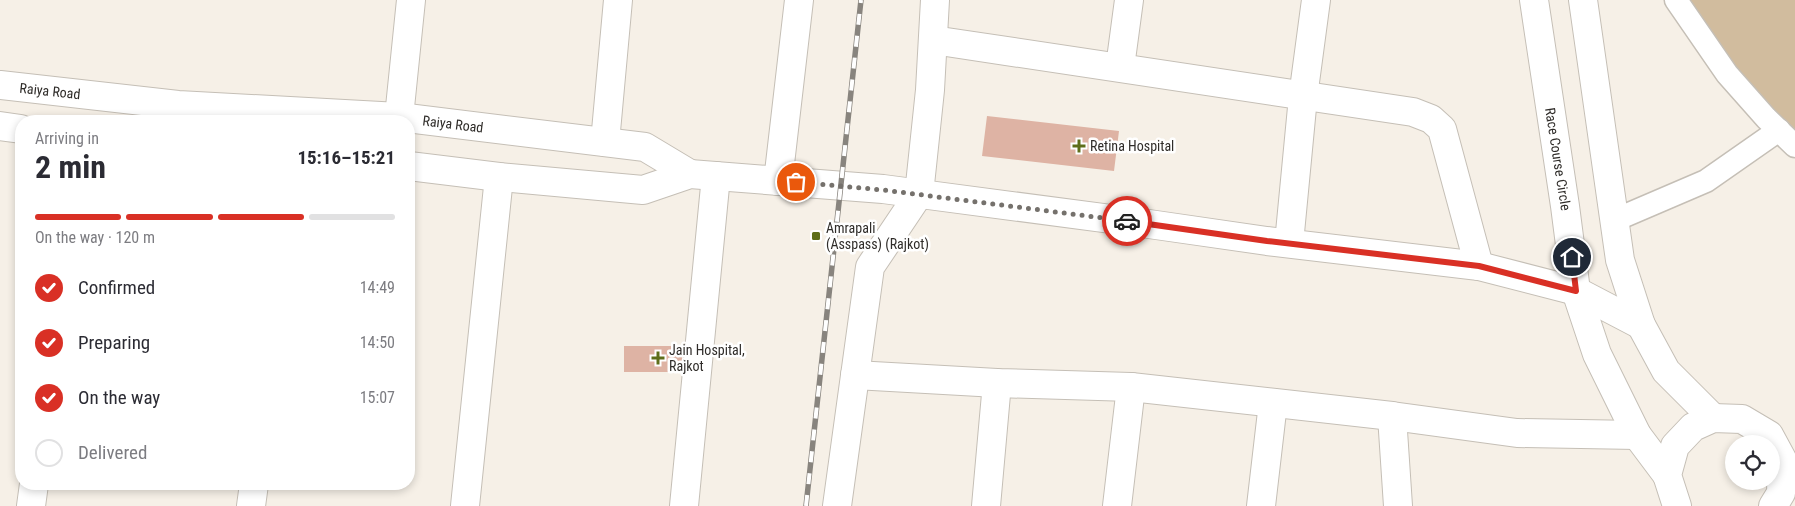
<!DOCTYPE html>
<meta charset="utf-8">
<style>
:root{--surface:#fff;--page:#f2f2f3;--text:#2b2b33;--muted:#7c7c81;--line:#e1e1e2;--accent:#d93025}
body{margin:0;font-family:"Roboto Condensed",sans-serif;background:var(--page);color:var(--text);height:100vh;display:flex;flex-direction:column;font-size:19px;white-space:nowrap}
*{box-sizing:border-box;margin:0}
p{font-size:16px;color:var(--muted)}
.icon{flex:none;width:28px;height:28px;fill:none;stroke:currentColor;stroke-width:2;stroke-linecap:round;stroke-linejoin:round}
.map{position:relative;flex:1;overflow:hidden}
.details{position:absolute;left:15px;top:115px;width:400px;height:375px;display:flex;flex-direction:column;background:var(--surface);border-radius:20px;box-shadow:0 2px 8px #0003}
.details>*{flex:none}
.controls{position:absolute;left:1725px;top:435px;display:grid;gap:10px}
.controls a{display:grid;place-items:center;width:55px;height:55px;border-radius:50%;background:var(--surface);box-shadow:0 2px 8px #0003;font-size:25px}
.pin{position:absolute;display:grid;place-items:center;width:42px;height:42px;color:#fff;margin:-21px;border:2px solid #fff;border-radius:50%;box-shadow:0 1px 5px #0007}
.courier{position:absolute;display:grid;place-items:center;width:50px;height:50px;margin:-25px;border:4px solid #d93025;border-radius:50%;background:#fff;color:#222;box-shadow:0 1px 6px #0007}
.head em{font-style:normal;font-weight:700}
.head div{display:flex;flex-direction:column-reverse}
.head{display:flex;align-items:center;justify-content:space-between;height:85px;padding:0 20px}
h1{font-size:32px;font-weight:700;line-height:38px}
.bar{display:grid;grid-template-columns:repeat(4,1fr);gap:8px 5px;align-content:center;height:60px;padding:0 20px}
.bar i{height:6px;border-radius:4px;background:var(--line)}
.bar .current{background:var(--accent)}
.bar p{grid-column:span 4}
ol{padding:0 20px;list-style:none}
li{display:flex;align-items:center;gap:15px;height:55px}
li p{margin-inline-start:auto}
li .icon{padding:5px;border-radius:50%;background:var(--accent);color:#fff;stroke-width:4}
li:last-child{color:var(--muted)}
li i{width:28px;height:28px;border:2px solid var(--line);border-radius:50%}
.map>svg:first-child{display:block}
.green{fill:#d1bc9e}
.building{fill:#deb3a4}
.lines{fill:none;stroke-linecap:round;stroke-linejoin:round}
.pedestrian-casing{stroke:#c5bfb6;stroke-width:25}
.minor-casing{stroke:#c5bfb6;stroke-width:30}
.tertiary-casing{stroke:#c5bfb6;stroke-width:30}
.primary-casing{stroke:#c5bfb6;stroke-width:30}
.pedestrian{stroke:#fff;stroke-width:22}
.minor{stroke:#fff;stroke-width:28}
.tertiary{stroke:#fff;stroke-width:28}
.primary{stroke:#fff;stroke-width:28}
.rail-casing{stroke:#88847e;stroke-width:5.5}
.rail{stroke:#fff;stroke-width:4;stroke-dasharray:11;stroke-linecap:butt}
.done{stroke:#75716c;stroke-width:5;stroke-dasharray:0 9}
.route{stroke:#d93025;stroke-width:6}
.poi-dot{fill:#5e6e1b;stroke:#fff;stroke-width:2}
.labels{text-anchor:middle;dominant-baseline:central;stroke-width:5;stroke-linejoin:round;paint-order:stroke}
.street-label{font-size:14px;fill:#2f2c29;stroke:#fff}
.poi-label{font-size:14px;fill:#2f2c29;stroke:#fff;text-anchor:start}
</style>
<div class="map">
<svg width="1795" height="506" viewBox="0 0 1795 506">
<rect width="100%" height="100%" fill="#f6f0e7"/>
<polygon class="green" points="1689,0 1795,0 1795,142 1779,130"/>
<g class="building">
<polygon points="987,116 1119,131 1114,171 982,156"/>
<rect x="624" y="346" width="58" height="26"/>
</g>
<g class="lines">
<defs>
<g id="pedestrian">
<polyline points="1676,0 1727,74 1766,118 1795,146"/>
<polyline points="1615,220 1706,181 1779,130"/>
</g>
<g id="minor">
<polyline points="933,40 1413,112 1431,119 1442,129 1479,266"/>
<polyline points="1120,67 1129,0"/>
<polyline points="399,117 411,0"/>
<polyline points="605,142 618,0"/>
<polyline points="1289,243 1303,97 1316,0"/>
<polyline points="855,375 997,383 1131,387 1392,416 1517,433 1637,435"/>
<polyline points="1392,416 1398,506"/>
<polyline points="31,506 34,484"/>
<polyline points="251,506 254,484"/>
<polyline points="465,506 499,177"/>
<polyline points="684,506 716,176"/>
<polyline points="837,506 870,267 919,194"/>
<polyline points="986,506 997,383"/>
<polyline points="1117,506 1131,387"/>
<polyline points="1261,506 1273,403"/>
</g>
<g id="tertiary">
<polyline points="0,85 178,105 399,117 645,147 690,174"/>
<polyline points="0,126 21,129"/>
<polyline points="409,166 499,177 643,190 690,174 883,189 1149,224 1267,241 1479,266 1576,291 1641,325"/>
<polyline points="778,181 799,0"/>
<polyline points="919,194 930,90 935,0"/>
</g>
<g id="primary">
<polyline points="1534,0 1565,206 1576,291 1597,354 1637,435 1667,475"/>
<polyline points="1583,0 1620,260 1641,325 1666,371 1713,418"/>
<polyline points="1677,506 1667,475 1675,446 1693,427 1713,418 1742,419 1769,435 1782,459 1781,493 1773,506"/>
</g>
</defs>
<use href="#pedestrian" class="pedestrian-casing"/>
<use href="#minor" class="minor-casing"/>
<use href="#tertiary" class="tertiary-casing"/>
<use href="#primary" class="primary-casing"/>
<use href="#pedestrian" class="pedestrian"/>
<use href="#minor" class="minor"/>
<use href="#tertiary" class="tertiary"/>
<use href="#primary" class="primary"/>
<defs>
<polyline id="rail" points="806,506 861,0"/>
</defs>
<use href="#rail" class="rail-casing"/>
<use href="#rail" class="rail"/>
</g>
<g class="lines">
<polyline class="done" points="796,182 883,190 1127,221"/>
<polyline class="route" points="1127,221 1267,241 1479,266 1576,291 1572,257"/>
</g>
<g class="poi-dot">
<path d="M1076.5 138.5h5v5h5v5h-5v5h-5v-5h-5v-5h5z"/>
<rect x="811" y="231" width="10" height="10" rx="2.5"/>
<path d="M655.5 350.5h5v5h5v5h-5v5h-5v-5h-5v-5h5z"/>
</g>
<g class="labels">
<g class="street-label">
<text transform="translate(50 91) rotate(6)">Raiya Road</text>
<text transform="translate(453 124) rotate(7)">Raiya Road</text>
<text transform="translate(1558 159) rotate(81)">Race Course Circle</text>
</g>
<g class="poi-label">
<text x="1090" y="146">Retina Hospital</text>
<text x="826" y="228">Amrapali<tspan x="826" dy="16">(Asspass) (Rajkot)</tspan></text>
<text x="669" y="350">Jain Hospital,<tspan x="669" dy="16">Rajkot</tspan></text>
</g>
</g>
</svg>
<div class="controls">
<a><svg class="icon" aria-label="locate" viewBox="0 0 24 24"><circle cx="12" cy="12" r="6"/><path d="M12 2v4M12 18v4M2 12h4M18 12h4"/></svg></a>
</div>
<div class="pin" style="left:796px;top:182px;background:#ea580c"><svg class="icon" aria-label="bag" viewBox="0 0 24 24"><path d="M5 8h14l-1 12H6zM9 8a3 3 0 0 1 6 0"/></svg></div>
<div class="pin" style="left:1572px;top:257px;background:#1f2937"><svg class="icon" aria-label="home" viewBox="0 0 24 24"><path d="M3 11l9-7 9 7M6 9v11h12V9"/></svg></div>
<div class="courier" style="left:1127px;top:221px"><svg class="icon" aria-label="car" viewBox="0 0 24 24"><path d="M5 17H2v-5l4-1 3-4h7l3 4 3 1v5h-3M9 17h6M6 11h13"/><circle cx="7" cy="17" r="2"/><circle cx="17" cy="17" r="2"/></svg></div>
<section class="details">
<div class="head"><div><h1>2 min</h1><p>Arriving in</p></div><em>15:16–15:21</em></div>
<div class="bar"><i class="current"></i><i class="current"></i><i class="current"></i><i></i><p>On the way · 120 m</p></div>
<ol>
<li><svg class="icon" aria-label="check" viewBox="0 0 24 24"><path d="M5 12l5 5 9-10"/></svg>Confirmed<p>14:49</p></li>
<li><svg class="icon" aria-label="check" viewBox="0 0 24 24"><path d="M5 12l5 5 9-10"/></svg>Preparing<p>14:50</p></li>
<li><svg class="icon" aria-label="check" viewBox="0 0 24 24"><path d="M5 12l5 5 9-10"/></svg>On the way<p>15:07</p></li>
<li><i></i>Delivered</li>
</ol>
</section>
</div>
